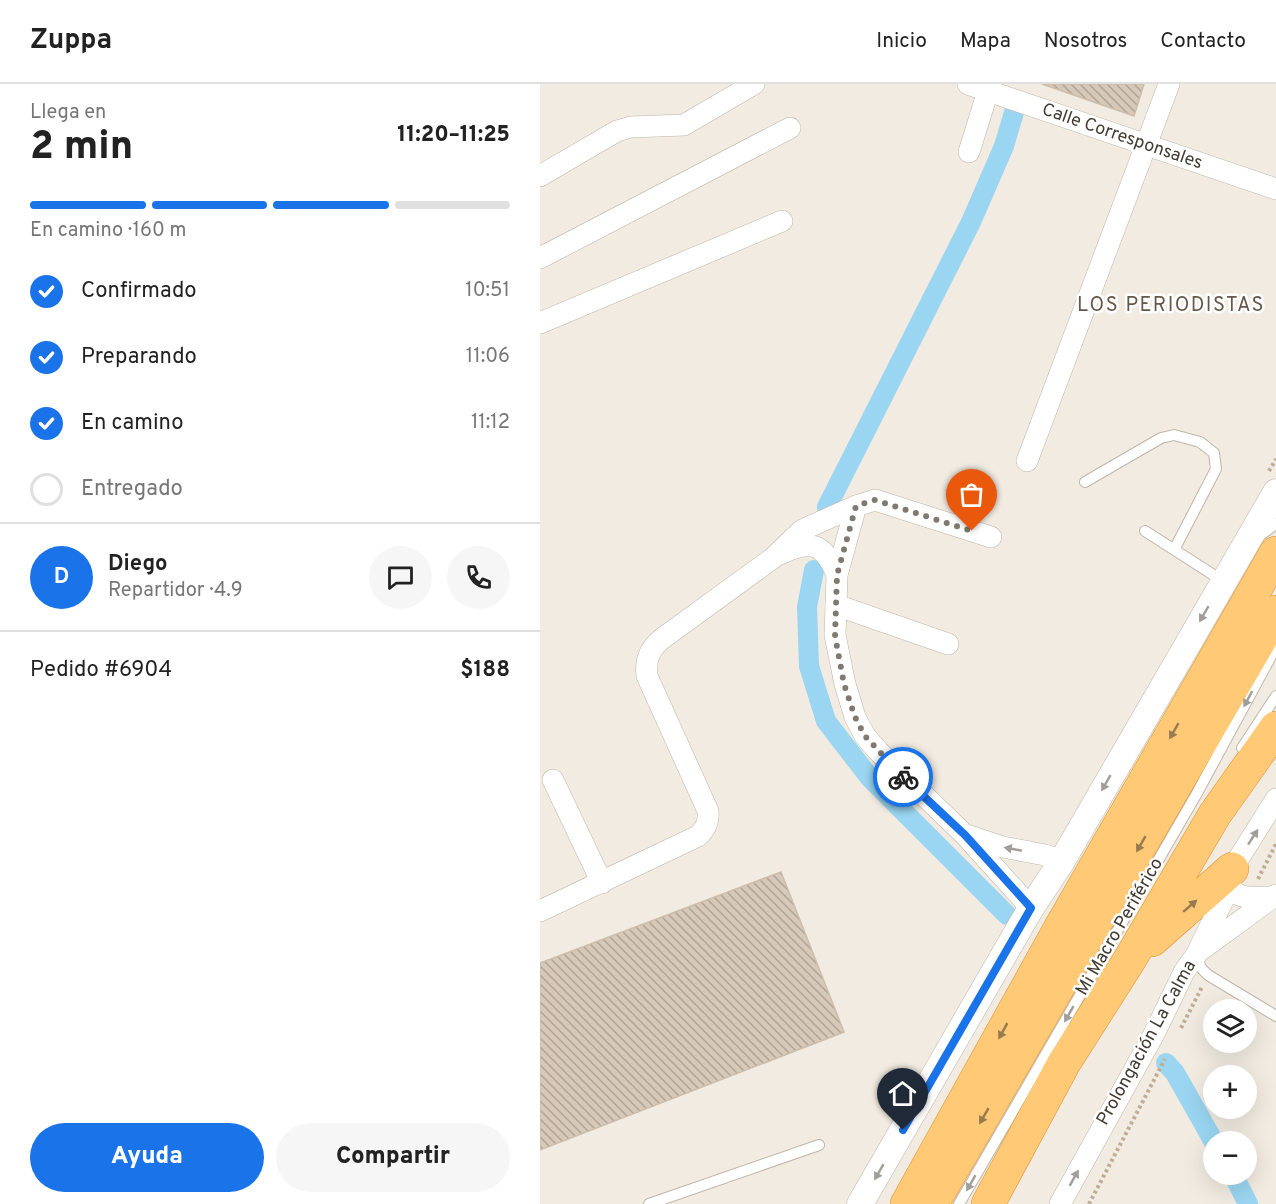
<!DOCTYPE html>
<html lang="es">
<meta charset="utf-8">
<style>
:root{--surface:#fff;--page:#f6f6f6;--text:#222;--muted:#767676;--line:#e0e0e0;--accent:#1a73e8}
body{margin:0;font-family:Overpass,sans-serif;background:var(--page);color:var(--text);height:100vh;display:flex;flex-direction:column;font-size:22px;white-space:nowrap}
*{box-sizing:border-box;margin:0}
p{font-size:20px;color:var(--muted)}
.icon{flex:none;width:33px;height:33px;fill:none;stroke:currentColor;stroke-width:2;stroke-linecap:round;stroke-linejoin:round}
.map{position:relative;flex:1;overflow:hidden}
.side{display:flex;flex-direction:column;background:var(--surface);width:540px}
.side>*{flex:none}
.buttons{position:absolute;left:663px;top:915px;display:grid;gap:12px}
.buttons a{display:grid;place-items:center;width:54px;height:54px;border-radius:50%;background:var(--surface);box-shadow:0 6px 24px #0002;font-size:30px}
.pin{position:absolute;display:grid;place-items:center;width:51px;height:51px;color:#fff;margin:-62px -26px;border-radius:50% 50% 50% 0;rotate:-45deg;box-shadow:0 0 6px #0007}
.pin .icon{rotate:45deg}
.courier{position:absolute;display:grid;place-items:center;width:60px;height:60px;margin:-30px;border:4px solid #1a73e8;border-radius:50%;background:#fff;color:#222;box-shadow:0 2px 8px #0007}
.head em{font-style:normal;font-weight:800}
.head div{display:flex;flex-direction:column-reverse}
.head{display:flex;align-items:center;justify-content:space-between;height:102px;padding:0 30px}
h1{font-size:39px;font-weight:800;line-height:45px}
.bar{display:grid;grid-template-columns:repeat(4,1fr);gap:9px 6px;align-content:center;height:72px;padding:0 30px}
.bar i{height:8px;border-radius:4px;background:var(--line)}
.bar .on{background:var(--accent)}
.bar p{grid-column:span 4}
.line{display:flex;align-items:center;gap:15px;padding:0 30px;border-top:2px solid var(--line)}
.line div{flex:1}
.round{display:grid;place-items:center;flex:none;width:63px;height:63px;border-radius:32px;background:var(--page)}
ol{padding:0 30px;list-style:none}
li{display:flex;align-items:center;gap:18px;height:66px}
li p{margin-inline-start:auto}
li .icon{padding:6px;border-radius:50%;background:var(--accent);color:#fff;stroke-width:4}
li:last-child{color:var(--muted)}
li i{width:33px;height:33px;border:3px solid var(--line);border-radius:50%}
.primary-button{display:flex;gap:12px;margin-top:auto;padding:12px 30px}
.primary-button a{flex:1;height:69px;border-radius:36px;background:var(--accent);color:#fff;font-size:24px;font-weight:800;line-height:69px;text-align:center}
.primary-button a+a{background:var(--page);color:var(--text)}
header{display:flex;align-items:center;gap:36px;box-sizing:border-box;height:84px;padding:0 30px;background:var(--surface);border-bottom:2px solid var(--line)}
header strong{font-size:28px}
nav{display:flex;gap:33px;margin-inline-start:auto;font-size:21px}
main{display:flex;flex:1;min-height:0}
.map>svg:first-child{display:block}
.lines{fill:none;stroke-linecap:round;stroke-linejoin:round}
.canal{stroke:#9ad5f1;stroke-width:20}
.building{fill:url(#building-back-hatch);stroke:#cebdaa;stroke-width:1.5}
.service-casing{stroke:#c0b5a7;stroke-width:12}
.minor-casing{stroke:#c0b5a7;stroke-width:22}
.tertiary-casing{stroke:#c0b5a7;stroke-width:27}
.trunk-casing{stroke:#e0902c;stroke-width:34}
.path{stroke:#bfad95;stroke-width:4;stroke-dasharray:3 3;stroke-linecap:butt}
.service{stroke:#fff;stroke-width:10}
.minor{stroke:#fff;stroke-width:21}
.tertiary{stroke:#fff;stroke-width:26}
.trunk{stroke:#ffc976;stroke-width:33}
.oneway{fill:#a19d98}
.oneway2{fill:#987b51}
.done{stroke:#80796f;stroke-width:6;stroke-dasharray:0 10.8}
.route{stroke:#1a73e8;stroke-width:8}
.labels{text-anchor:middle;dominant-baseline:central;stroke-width:5;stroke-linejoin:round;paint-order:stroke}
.street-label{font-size:18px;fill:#433b32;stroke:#fff}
.neighbourhood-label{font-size:20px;letter-spacing:1.5px;fill:#665849;stroke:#fff}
</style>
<header>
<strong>Zuppa</strong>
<nav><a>Inicio</a><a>Mapa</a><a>Nosotros</a><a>Contacto</a></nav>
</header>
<main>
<section class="side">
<div class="head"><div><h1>2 min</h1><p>Llega en</p></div><em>11:20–11:25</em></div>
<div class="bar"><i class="on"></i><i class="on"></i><i class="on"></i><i></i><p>En camino · 160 m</p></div>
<ol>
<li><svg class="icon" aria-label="check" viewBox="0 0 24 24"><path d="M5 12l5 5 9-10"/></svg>Confirmado<p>10:51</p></li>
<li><svg class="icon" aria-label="check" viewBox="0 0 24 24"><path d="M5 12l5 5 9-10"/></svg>Preparando<p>11:06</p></li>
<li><svg class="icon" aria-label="check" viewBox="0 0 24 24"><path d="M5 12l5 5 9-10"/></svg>En camino<p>11:12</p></li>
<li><i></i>Entregado</li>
</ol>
<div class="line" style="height:108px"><b class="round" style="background:var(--accent);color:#fff">D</b><div><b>Diego</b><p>Repartidor · 4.9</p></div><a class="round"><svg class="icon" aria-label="chat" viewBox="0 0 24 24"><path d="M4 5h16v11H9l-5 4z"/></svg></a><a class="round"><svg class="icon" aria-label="phone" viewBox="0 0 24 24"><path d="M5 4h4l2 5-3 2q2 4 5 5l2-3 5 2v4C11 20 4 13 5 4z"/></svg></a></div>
<div class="line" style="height:78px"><div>Pedido #6904</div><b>$188</b></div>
<div class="primary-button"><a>Ayuda</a><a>Compartir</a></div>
</section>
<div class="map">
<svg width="736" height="1120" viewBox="0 0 736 1120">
<defs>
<pattern id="building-back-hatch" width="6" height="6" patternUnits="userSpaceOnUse" patternTransform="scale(1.5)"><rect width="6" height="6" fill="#d6c9ba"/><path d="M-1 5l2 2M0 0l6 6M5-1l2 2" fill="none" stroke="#afa498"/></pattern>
</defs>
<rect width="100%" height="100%" fill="#f1ebe1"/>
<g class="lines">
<g class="canal">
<polyline points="287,423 431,138 464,62 475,25"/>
<polyline points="274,486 267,523 269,582 286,637 330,694 467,831"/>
<polyline points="626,979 635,989 674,1058"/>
<polyline points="693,1090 708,1120"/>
</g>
</g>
<g class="building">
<polygon points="502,0 604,0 594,32"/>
<polygon points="241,788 304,948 0,1066 0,879"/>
</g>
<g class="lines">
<defs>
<g id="service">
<polyline points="545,398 621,354 634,351 660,358 674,369 676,385 635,464"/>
<polyline points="605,447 683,497"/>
<polyline points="719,452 736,440"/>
<polyline points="702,664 736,612"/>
<polyline points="658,869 660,883 668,891 736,932"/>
<polyline points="109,1120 279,1061"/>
<polyline points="419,1120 656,711 736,563"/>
</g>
<g id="minor">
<polyline points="428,0 736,105"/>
<polyline points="429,68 448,7"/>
<polyline points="0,92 77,47 91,43 144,41 214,0"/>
<polyline points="0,174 250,44"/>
<polyline points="0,239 242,137"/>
<polyline points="487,377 629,0"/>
<polyline points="451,453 335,416 316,422 297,491 295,551 305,600 315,633 325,652 338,667 425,751 491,824"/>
<path d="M240,470C271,455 284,459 297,491"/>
<polyline points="296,521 408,560"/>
<polyline points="13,696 62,799"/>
<polyline points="426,751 463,763 505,771 522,777"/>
<path d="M730,813C708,814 683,816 692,785L736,715"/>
<path d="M0,827L158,752C166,745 169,738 168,727L107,592C105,575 110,564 123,554L233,474L262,446L316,422"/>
<polyline points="659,865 690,802"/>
<polyline points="520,1120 614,950 644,888 658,868 736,811"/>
</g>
<polyline id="tertiary" points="320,1120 491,824 522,777 736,408"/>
<g id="trunk">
<polyline points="612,856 692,785"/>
<polyline points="367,1120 522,841 736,469"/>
<polyline points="392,1120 736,528"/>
<polyline points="448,1120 524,979 590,875 675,730 736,644"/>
</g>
</defs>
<use href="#service" class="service-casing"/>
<use href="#minor" class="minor-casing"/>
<use href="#tertiary" class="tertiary-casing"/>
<use href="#trunk" class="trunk-casing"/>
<g class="path">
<polyline points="729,387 736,375"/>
<polyline points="718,795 736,760"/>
<polyline points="641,944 662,903"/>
<polyline points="549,1120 625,975"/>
</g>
<use href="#service" class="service"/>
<use href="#minor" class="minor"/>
<use href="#tertiary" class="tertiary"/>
<use href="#trunk" class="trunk"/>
</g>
<defs><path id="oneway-solid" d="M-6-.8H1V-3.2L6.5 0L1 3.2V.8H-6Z" transform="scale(1.5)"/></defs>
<g class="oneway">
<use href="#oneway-solid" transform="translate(664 530) rotate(120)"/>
<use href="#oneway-solid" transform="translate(708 615) rotate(118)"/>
<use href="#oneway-solid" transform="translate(566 699) rotate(120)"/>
<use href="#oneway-solid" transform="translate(713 753) rotate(-57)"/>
<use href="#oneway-solid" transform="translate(473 765) rotate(-169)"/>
<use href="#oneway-solid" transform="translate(529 930) rotate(120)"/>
<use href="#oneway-solid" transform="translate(339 1088) rotate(120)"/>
<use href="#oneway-solid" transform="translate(534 1094) rotate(-61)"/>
<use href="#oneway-solid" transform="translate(431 1099) rotate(120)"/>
</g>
<g class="oneway2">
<use href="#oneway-solid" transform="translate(634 647) rotate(120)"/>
<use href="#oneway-solid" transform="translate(601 760) rotate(120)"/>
<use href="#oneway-solid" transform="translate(650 822) rotate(-41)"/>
<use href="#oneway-solid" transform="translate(463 947) rotate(119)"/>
<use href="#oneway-solid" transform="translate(444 1032) rotate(120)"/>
</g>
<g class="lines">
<polyline class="done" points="363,693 325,652 315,633 304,600 295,552 297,491 316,422 335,416 432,447"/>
<polyline class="route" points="363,693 425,751 491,824 363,1046"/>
</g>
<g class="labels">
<g class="street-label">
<text transform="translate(582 53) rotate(19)">Calle Corresponsales</text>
<text transform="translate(580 843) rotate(-60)">Mi Macro Periférico</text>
<text transform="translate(607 959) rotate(-61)">Prolongación La Calma</text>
</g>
<g class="neighbourhood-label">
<text x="631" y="222">LOS PERIODISTAS</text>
</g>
</g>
</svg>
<div class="buttons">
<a><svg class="icon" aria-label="layers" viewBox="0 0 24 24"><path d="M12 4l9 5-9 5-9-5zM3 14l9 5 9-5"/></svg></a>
<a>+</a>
<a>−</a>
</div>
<div class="pin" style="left:432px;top:447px;background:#ea580c"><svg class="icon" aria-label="bag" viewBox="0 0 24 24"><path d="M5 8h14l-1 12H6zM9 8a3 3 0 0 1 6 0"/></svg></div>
<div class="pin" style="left:363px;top:1046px;background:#1f2937"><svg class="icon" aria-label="home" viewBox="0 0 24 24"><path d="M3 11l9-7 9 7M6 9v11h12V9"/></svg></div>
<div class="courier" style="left:363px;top:693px"><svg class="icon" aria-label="bike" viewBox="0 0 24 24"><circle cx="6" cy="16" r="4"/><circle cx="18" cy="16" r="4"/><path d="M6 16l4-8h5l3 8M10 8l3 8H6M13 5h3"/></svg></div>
</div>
</main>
